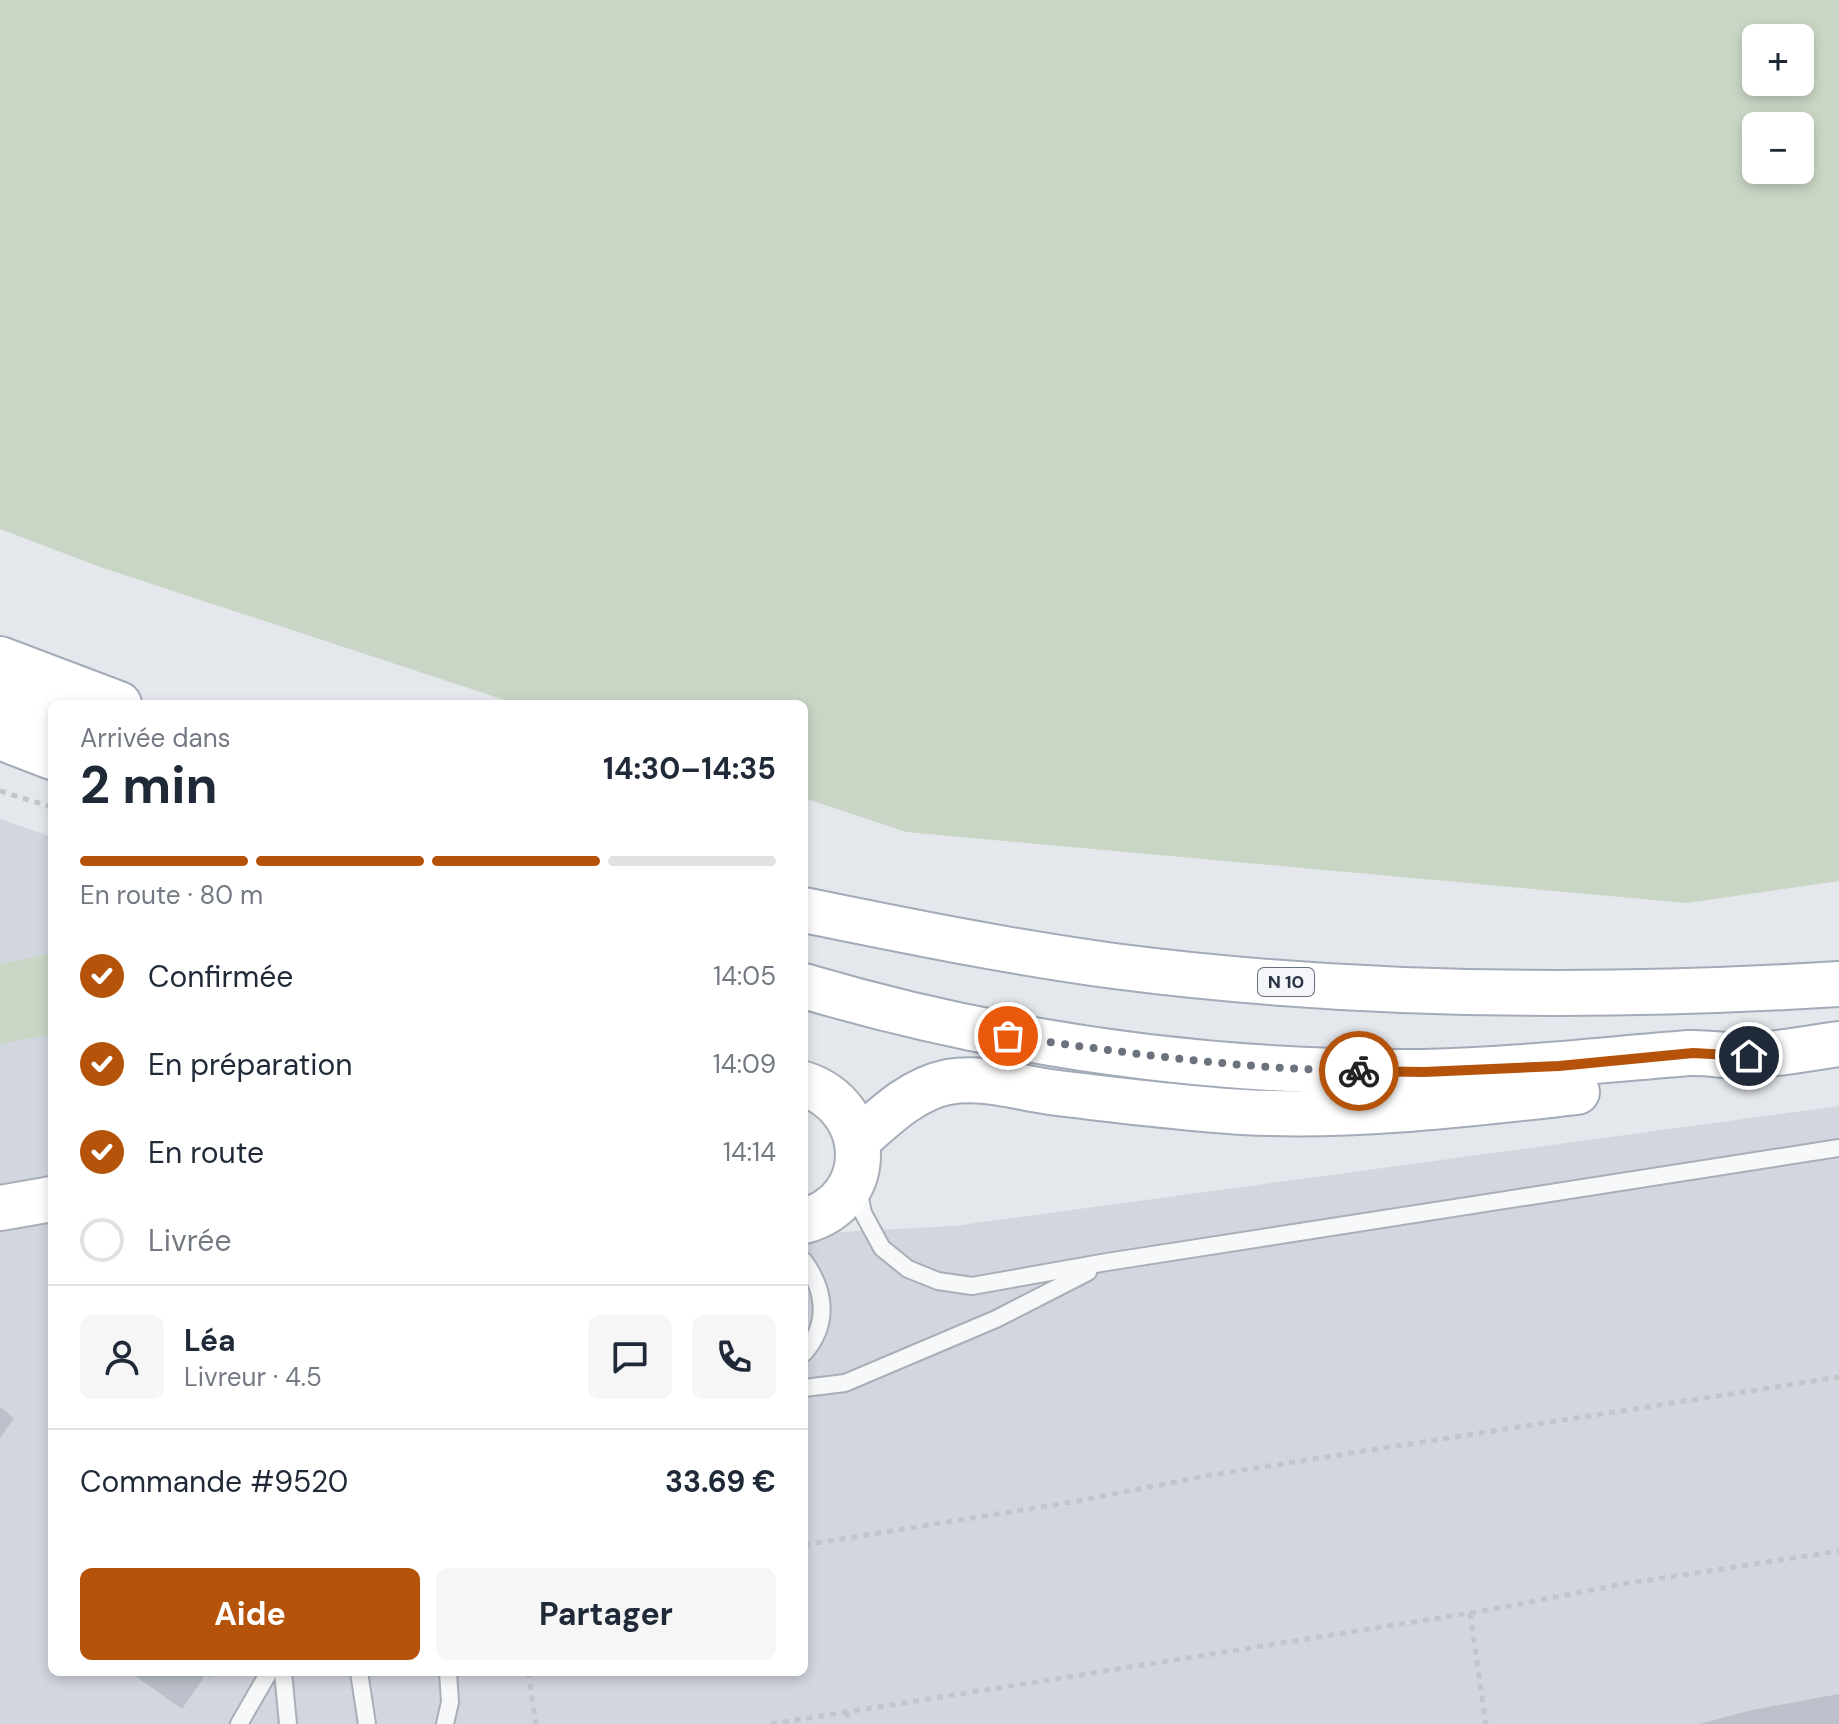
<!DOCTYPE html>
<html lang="fr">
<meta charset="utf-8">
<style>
:root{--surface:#fff;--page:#f6f6f7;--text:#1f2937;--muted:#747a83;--line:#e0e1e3;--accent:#b45309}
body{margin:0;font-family:"DM Sans",sans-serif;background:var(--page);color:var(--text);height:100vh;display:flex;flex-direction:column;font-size:30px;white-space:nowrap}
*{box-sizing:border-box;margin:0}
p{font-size:26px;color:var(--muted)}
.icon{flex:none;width:44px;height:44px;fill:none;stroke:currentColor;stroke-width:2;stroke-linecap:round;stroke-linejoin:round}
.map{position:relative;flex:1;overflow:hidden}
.details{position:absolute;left:48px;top:700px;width:760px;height:976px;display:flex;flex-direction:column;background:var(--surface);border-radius:12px;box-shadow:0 4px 12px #0003}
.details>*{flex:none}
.controls{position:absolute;left:1742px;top:24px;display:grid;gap:16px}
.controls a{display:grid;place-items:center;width:72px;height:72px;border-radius:12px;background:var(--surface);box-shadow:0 4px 12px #0003;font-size:40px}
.pin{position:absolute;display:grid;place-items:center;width:68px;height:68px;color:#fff;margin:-34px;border:4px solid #fff;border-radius:50%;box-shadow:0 2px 8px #0007}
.courier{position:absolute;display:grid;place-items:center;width:80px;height:80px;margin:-40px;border:6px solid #b45309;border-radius:50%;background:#fff;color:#222;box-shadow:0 2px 10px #0007}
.overview em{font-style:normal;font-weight:700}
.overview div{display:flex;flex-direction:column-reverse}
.overview{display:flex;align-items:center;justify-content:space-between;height:136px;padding:0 32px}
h1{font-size:52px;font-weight:700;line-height:60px}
.bar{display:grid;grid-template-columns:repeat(4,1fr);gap:12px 8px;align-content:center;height:96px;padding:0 32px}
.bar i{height:10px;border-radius:6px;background:var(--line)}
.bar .on{background:var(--accent)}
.bar p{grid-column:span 4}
.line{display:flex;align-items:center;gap:20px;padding:0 32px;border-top:2px solid var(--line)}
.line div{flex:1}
.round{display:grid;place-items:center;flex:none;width:84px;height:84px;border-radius:12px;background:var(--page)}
ol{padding:0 32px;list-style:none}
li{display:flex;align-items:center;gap:24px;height:88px}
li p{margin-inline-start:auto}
li .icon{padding:8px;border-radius:50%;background:var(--accent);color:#fff;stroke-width:4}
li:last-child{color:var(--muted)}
li i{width:44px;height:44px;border:4px solid var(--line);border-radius:50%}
.button{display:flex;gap:16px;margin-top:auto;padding:16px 32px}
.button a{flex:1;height:92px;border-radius:12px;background:var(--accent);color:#fff;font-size:32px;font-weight:700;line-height:92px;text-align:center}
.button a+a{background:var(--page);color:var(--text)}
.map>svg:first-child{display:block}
.built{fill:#d2d6de}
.green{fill:#c9d6c5;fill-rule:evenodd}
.building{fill:#bbc0ca}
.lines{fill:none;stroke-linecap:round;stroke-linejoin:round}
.lane-casing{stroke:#a9aeb7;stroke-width:20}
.secondary-casing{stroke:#a9aeb7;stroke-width:48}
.primary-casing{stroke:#a3abb8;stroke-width:48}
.path{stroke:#c2c5cb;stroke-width:5;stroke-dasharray:6 6;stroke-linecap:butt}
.lane{stroke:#f7f8fa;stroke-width:16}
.secondary{stroke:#fff;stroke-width:44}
.primary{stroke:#fff;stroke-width:44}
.done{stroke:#6c737f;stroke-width:8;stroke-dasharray:0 14.4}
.route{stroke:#b45309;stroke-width:10}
.labels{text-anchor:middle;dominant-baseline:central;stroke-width:8;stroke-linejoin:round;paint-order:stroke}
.shield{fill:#f4f6f9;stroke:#676e7b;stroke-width:2}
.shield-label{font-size:18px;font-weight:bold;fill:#2b3445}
</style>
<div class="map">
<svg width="1839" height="1724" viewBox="0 0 1839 1724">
<rect width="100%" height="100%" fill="#e4e7ec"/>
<polygon class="built" points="0,819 52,837 52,1672 804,1672 804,1234 954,1226 1839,1106 1839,1724 0,1724"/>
<g class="green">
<path d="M0,0H1839V881L1687,903L906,832L804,798V704H517L103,568L0,529ZM1756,38H1800V82H1756ZM1756,126H1800V170H1756Z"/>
<polygon points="52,953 52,1034 0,1044 0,964"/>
</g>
<g class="building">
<polygon points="0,1407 14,1418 0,1438"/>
<polygon points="130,1672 215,1672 211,1678 206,1674 182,1709"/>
<polygon points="1839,1694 1839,1724 1699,1724 1752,1710"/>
</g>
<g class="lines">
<defs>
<g id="lane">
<polyline points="858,1189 863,1213 882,1248 908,1269 938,1281 972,1286 1107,1262 1839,1148"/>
<path d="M804,1261C825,1290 830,1323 804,1353"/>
<polyline points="804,1388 845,1383 996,1319 1088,1272"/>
<polyline points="283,1672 288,1724"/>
<polyline points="359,1672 367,1724"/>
<polyline points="239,1724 269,1672"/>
<polyline points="445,1724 450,1702 448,1672"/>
</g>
<g id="secondary">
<path d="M804,1084C874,1107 878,1201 804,1221"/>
<polyline points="0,1208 52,1199"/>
</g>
<g id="primary">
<polyline points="0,659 119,704"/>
<polyline points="0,697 52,716"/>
<polyline points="0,737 52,757"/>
<path d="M804,910C907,931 1010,952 1114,966C1354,997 1597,999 1839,984"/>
<path d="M804,986C1004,1045 1215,1074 1424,1072C1513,1070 1600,1060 1689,1053C1709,1052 1729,1057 1749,1056C1779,1054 1809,1048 1839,1044"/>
<path d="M857,1141C883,1118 912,1089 948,1082C983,1076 1016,1087 1050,1092C1114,1100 1178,1108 1243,1112C1353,1118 1468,1104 1577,1092"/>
</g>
</defs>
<use href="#lane" class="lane-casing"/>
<use href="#secondary" class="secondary-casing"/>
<use href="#primary" class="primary-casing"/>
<g class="path">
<polyline points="0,791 52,807"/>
<polyline points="804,1545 1078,1501 1211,1475 1839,1377"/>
<polyline points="1470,1613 1486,1724"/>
<polyline points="528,1672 536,1724"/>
<polyline points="847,1712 849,1724"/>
<polyline points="771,1724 1483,1611 1617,1585 1839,1551"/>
</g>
<use href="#lane" class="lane"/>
<use href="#secondary" class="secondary"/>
<use href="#primary" class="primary"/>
</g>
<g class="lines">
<path class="done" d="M1008,1036C1125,1053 1241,1069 1359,1071"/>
<polyline class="route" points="1359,1071 1424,1072 1559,1066 1693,1053 1749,1056"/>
</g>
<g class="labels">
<rect class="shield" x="1258" y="968" width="56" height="28" rx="6"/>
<g class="shield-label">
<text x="1286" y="982">N 10</text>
</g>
</g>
</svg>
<div class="controls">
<a>+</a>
<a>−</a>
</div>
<div class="pin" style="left:1008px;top:1036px;background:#ea580c"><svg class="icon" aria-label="bag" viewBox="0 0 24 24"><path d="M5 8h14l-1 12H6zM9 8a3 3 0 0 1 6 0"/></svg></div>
<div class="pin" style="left:1749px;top:1056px;background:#1f2937"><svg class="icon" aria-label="home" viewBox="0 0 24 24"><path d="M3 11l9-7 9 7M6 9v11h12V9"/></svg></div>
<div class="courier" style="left:1359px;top:1071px"><svg class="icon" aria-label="bike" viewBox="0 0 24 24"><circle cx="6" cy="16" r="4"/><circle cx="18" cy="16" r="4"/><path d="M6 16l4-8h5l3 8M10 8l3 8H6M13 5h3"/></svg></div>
<section class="details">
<div class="overview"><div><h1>2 min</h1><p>Arrivée dans</p></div><em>14:30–14:35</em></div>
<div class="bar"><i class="on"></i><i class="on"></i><i class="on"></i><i></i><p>En route · 80 m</p></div>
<ol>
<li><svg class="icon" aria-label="check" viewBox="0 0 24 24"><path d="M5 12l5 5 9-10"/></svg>Confirmée<p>14:05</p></li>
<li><svg class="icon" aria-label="check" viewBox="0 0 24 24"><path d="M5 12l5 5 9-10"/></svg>En préparation<p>14:09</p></li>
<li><svg class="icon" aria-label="check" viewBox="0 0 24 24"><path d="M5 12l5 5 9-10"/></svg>En route<p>14:14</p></li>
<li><i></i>Livrée</li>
</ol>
<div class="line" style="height:144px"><a class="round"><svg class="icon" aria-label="person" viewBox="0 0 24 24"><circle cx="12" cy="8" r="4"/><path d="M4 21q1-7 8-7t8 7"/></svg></a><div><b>Léa</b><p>Livreur · 4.5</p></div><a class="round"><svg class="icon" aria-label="chat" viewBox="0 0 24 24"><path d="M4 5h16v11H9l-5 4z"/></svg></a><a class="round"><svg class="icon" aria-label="phone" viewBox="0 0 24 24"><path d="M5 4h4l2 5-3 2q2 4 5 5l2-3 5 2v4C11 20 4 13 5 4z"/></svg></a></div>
<div class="line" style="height:104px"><div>Commande #9520</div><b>33.69 €</b></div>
<div class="button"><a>Aide</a><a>Partager</a></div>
</section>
</div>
